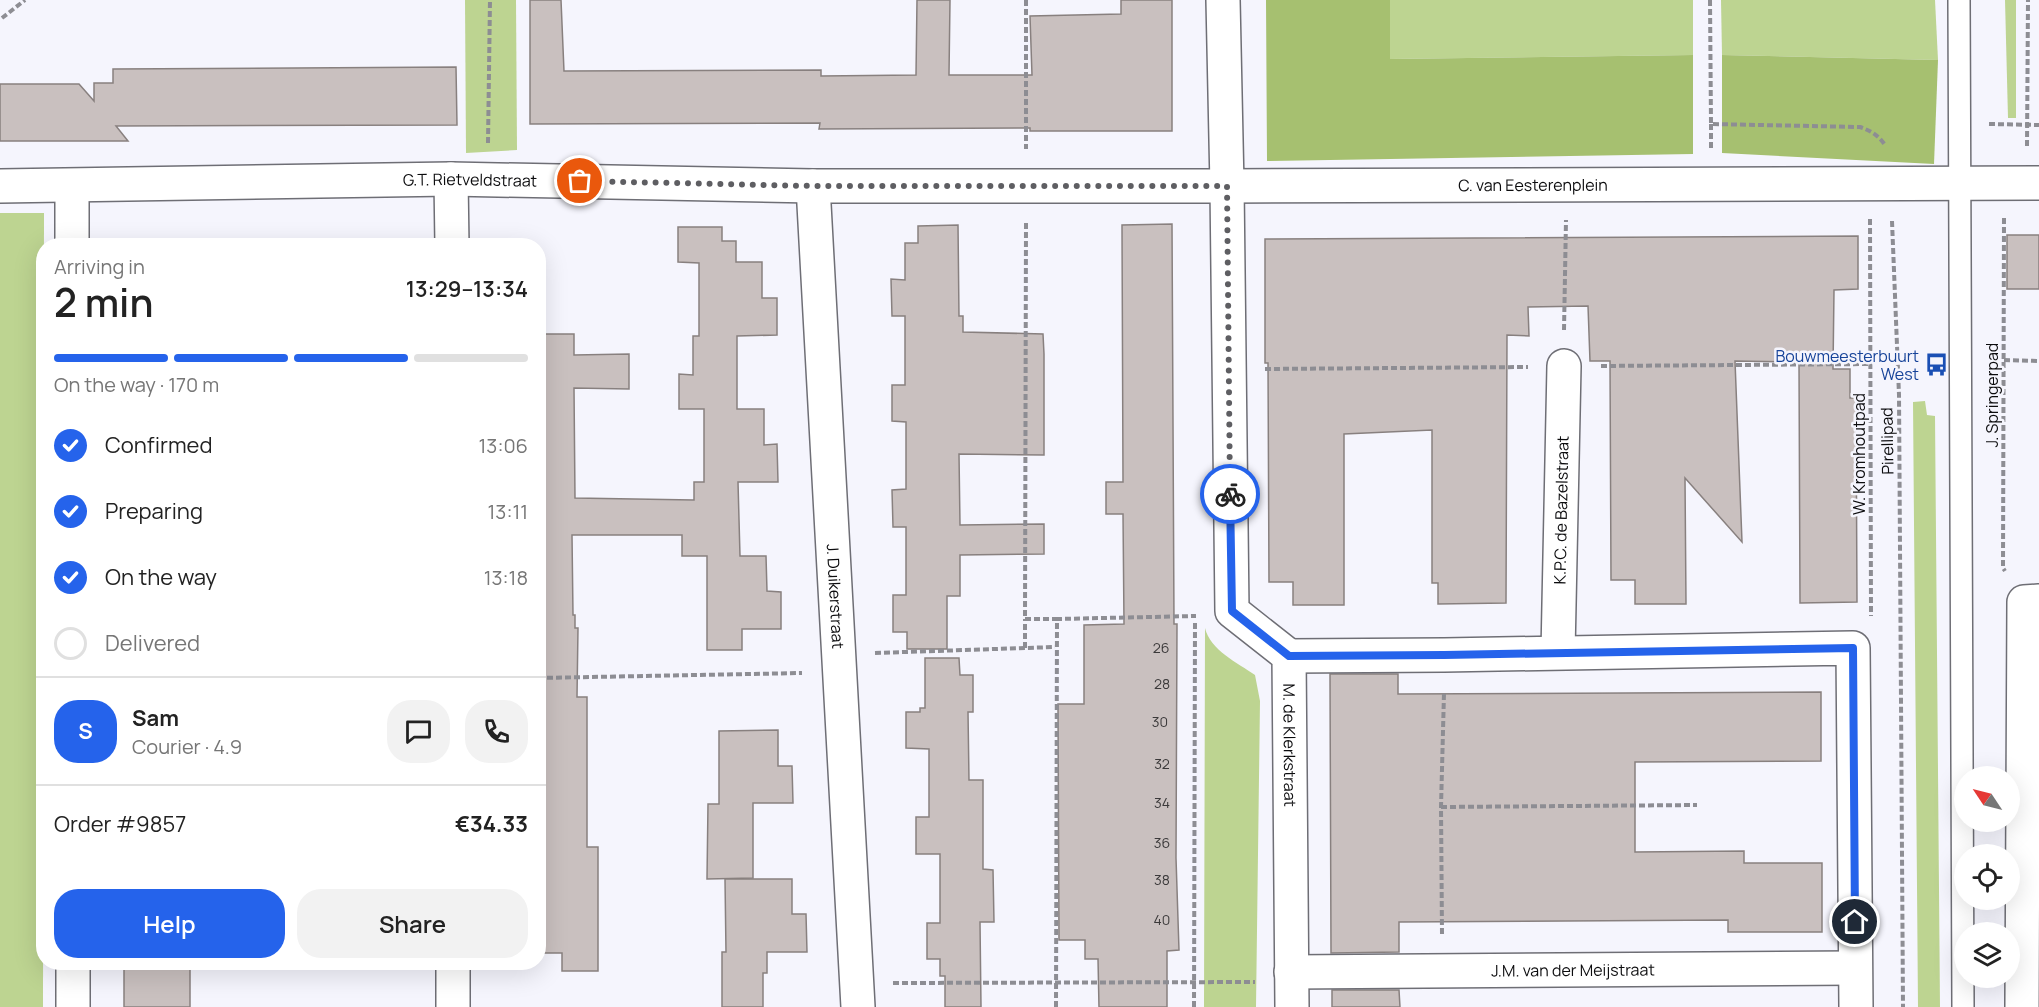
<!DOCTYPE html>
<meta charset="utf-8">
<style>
:root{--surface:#fff;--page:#f2f2f2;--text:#222;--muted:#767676;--line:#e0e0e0;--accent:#2563eb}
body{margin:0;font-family:Manrope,sans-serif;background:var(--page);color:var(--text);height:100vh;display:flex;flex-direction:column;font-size:22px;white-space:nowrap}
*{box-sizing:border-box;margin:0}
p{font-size:20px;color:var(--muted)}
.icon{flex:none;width:33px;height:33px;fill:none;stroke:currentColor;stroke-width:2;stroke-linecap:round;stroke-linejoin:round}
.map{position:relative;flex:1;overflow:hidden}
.panel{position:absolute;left:36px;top:238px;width:510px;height:732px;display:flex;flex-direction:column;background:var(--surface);border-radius:24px;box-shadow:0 6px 24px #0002}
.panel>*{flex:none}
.needle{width:39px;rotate:305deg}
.fabs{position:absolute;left:1954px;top:766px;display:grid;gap:12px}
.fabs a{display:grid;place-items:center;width:66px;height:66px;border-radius:50%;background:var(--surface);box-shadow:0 6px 24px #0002;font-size:30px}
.pin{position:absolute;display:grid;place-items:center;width:51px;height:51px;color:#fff;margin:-26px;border:3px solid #fff;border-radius:50%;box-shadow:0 2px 6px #0007}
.courier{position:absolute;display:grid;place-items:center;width:60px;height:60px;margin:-30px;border:4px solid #2563eb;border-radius:50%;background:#fff;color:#222;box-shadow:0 2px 8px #0007}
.overview em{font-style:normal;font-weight:600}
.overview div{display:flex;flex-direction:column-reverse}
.overview{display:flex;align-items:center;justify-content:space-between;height:102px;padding:0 18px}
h1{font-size:39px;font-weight:600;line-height:45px}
.bar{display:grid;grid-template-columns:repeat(4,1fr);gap:9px 6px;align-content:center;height:72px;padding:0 18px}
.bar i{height:8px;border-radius:4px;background:var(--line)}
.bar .on{background:var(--accent)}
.bar p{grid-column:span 4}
.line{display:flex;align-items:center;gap:15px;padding:0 18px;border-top:2px solid var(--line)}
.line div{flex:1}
.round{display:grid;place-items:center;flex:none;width:63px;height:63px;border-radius:24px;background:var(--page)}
ol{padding:0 18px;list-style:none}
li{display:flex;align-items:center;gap:18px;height:66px}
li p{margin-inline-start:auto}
li .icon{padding:6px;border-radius:50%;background:var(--accent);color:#fff;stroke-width:4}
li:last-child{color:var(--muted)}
li i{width:33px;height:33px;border:3px solid var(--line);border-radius:50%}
.button{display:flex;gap:12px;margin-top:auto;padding:12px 18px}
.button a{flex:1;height:69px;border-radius:24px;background:var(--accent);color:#fff;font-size:24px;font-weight:600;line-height:69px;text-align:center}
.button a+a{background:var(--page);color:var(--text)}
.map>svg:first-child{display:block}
.green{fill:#bdd491}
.forest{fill:#a6c070}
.building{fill:#c9c0bf;stroke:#88807f;stroke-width:1.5}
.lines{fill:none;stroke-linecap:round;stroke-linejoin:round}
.lane-casing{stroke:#6e6e75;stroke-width:24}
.street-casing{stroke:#6e6e75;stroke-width:36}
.path{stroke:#8d8d93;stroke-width:4;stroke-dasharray:6 3;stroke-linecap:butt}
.lane{stroke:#fff;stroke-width:21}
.street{stroke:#fff;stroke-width:33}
.done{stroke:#5e5e62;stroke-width:6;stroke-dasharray:0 10.8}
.route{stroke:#2563eb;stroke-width:8}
.labels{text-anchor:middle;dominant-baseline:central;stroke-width:5;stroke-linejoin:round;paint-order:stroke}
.number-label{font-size:14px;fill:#3b393a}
.street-label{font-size:16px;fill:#0c0c0e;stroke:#f5f5fd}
.transit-label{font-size:16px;fill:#164399;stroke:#f5f5fd;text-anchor:end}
</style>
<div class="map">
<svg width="2039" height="1007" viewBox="0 0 2039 1007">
<rect width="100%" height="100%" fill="#f5f5fd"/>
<g class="green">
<polygon points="465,0 516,0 517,150 466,153"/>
<polygon points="1390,0 1693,0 1693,55 1390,59"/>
<polygon points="1721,0 1935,0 1938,60 1722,55"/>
<polygon points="2005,0 2016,0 2016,118 2008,118"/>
<polygon points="0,213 44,213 43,1007 0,1007"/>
<polygon points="1925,401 1927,415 1935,416 1940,1007 1918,1007 1913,402"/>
<path d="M1205,628C1210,650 1238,663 1255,675L1260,701L1256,1007H1204Z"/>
</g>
<g class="forest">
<polygon points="1266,0 1390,0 1390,59 1693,55 1693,154 1267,161"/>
<polygon points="1722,55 1938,60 1934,164 1722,153"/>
</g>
<g class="building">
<polygon points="530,0 561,0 564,71 821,70 821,76 916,75 917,0 950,0 949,75 1032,75 1030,16 1121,14 1121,0 1172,0 1172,131 1030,131 1030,128 819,129 820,123 530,124"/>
<polygon points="456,67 457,125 116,126 128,141 0,141 0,84 79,84 94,101 94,83 113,83 113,69"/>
<polygon points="1172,224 1174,624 1177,624 1176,858 1179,950 1167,951 1167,1007 1099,1007 1098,959 1085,959 1085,940 1059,940 1058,704 1084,704 1084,625 1124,624 1123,514 1106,514 1106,482 1123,482 1122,225"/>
<polygon points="958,225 959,316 963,316 963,332 1043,334 1044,354 1044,455 959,454 960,525 1044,524 1044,554 960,555 960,596 947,596 947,649 907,649 907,632 893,632 893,595 906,595 906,527 893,527 892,490 906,489 906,422 892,421 892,385 905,385 905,316 892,316 891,279 905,280 905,243 918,243 918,226"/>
<polygon points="678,227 722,227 722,241 736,241 736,262 762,262 762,298 777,298 777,335 737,336 737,409 764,409 764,445 777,444 778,482 738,482 740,556 766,556 767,591 781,592 781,629 742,629 742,650 707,650 707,556 682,556 682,535 572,535 573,615 575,615 575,628 578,628 577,697 587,697 587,847 598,847 598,971 562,971 562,953 538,953 538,698 542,698 542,630 538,630 538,334 574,334 574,355 629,354 629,389 574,388 575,498 694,500 694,482 704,482 704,409 679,409 679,374 693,375 693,336 699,336 699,263 678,262"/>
<rect x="2007" y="235" width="32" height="54"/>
<polygon points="1858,236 1858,289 1834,290 1833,369 1850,369 1850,398 1856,398 1857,602 1800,603 1799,362 1735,361 1742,542 1685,478 1686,604 1635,604 1635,580 1611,580 1610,361 1590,361 1588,306 1528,307 1529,336 1507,335 1506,603 1438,604 1438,583 1432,583 1432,430 1344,434 1344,605 1293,605 1293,582 1269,582 1268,363 1265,363 1265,239"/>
<polygon points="925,658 959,658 960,675 973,675 973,712 968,712 969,780 983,780 983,869 993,870 994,922 980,922 981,1007 945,1007 945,976 940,976 940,959 927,959 927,923 940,923 940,854 916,854 916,817 929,817 929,749 906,748 906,712 920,712 920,708 925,708"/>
<polygon points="1330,674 1398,674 1398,694 1821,692 1821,761 1635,762 1635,852 1744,851 1744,863 1822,863 1822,932 1728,932 1728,920 1399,922 1399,952 1331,953"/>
<polygon points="778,730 778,766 792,766 793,803 753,803 753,878 707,879 708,804 719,804 719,731"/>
<polygon points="725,879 792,879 792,914 806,914 807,952 767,952 767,973 763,973 763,1007 722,1007 722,952 726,952"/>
<rect x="124" y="963" width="66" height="44"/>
<polygon points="1332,990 1399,990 1400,1007 1332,1007"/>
</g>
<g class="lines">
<defs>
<polyline id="lane" points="1959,0 1963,1007"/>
<g id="street">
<path id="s1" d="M1223,0L1227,186L2039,183"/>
<polyline points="451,179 452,246"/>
<path id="s2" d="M0,186L451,179L813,186H1227L1232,611L1289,656L1292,1007"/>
<polyline points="72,186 72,246"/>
<path id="s3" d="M813,186L858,1007"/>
<path id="s4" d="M1558,652L1564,366"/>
<polyline points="1289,656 1444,655 1853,648 1856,1007"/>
<path id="s5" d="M1291,972L1855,968"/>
<polyline points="73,1007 73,963"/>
<polyline points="453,1007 453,963"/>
<polyline points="2022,1007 2024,602 2039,601"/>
</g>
</defs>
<use href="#lane" class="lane-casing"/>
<use href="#street" class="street-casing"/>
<g class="path">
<polyline points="1026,0 1026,149"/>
<path d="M1710,0L1711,124L1860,127C1871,131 1878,135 1885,145"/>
<polyline points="2,18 25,0"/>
<polyline points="1711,124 1711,149"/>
<polyline points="1989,124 2039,125"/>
<polyline points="488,143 490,0"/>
<polyline points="2027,146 2028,0"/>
<polyline points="2004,218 2003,568 2005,571"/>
<polyline points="1870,219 1871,616"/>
<polyline points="1892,221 1899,395 1903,1007"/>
<polyline points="1026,223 1025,619 1057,619"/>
<polyline points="1564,330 1566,220"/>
<polyline points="2004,360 2039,361"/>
<polyline points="1601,366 1871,364"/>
<polyline points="1265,369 1528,367"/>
<polyline points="1025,648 1025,619"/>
<polyline points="875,653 1055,647"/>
<polyline points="538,678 802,673"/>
<polyline points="1441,807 1697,805"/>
<polyline points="1442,934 1441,807 1444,693"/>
<polyline points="893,983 1255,982"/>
<polyline points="1056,1007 1057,619 1196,616"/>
<polyline points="1194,1007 1195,621"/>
</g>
<use href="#lane" class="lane"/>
<use href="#street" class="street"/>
</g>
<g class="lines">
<polyline class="done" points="580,181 813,186 1227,186 1230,494"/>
<polyline class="route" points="1230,494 1232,611 1289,656 1444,655 1853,648 1855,922"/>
</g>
<defs>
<symbol id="bus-bare" viewBox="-9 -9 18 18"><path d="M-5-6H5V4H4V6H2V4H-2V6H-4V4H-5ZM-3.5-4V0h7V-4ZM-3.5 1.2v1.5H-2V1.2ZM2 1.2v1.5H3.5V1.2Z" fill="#1a4fb4" stroke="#f5f5fd" stroke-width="2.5" paint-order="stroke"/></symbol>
</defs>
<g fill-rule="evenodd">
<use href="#bus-bare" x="1920" y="348" width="33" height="33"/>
</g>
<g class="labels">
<g class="number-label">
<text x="1161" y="647">26</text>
<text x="1162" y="683">28</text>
<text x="1160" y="721">30</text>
<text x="1162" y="763">32</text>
<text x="1162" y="802">34</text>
<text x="1162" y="842">36</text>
<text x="1162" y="879">38</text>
<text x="1162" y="919">40</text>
</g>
<g class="street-label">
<text stroke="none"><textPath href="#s2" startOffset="470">G.T. Rietveldstraat</textPath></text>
<text stroke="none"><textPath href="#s1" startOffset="492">C. van Eesterenplein</textPath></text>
<text transform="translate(1992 395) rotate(-90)">J. Springerpad</text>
<text transform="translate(1887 441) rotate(-91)">Pirellipad</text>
<text transform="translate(1859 454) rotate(-90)">W. Kromhoutpad</text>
<text stroke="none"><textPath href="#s4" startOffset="142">K.P.C. de Bazelstraat</textPath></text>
<text stroke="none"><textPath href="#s3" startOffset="411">J. Duikerstraat</textPath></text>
<text stroke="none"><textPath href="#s2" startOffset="1814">M. de Klerkstraat</textPath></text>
<text stroke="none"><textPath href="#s5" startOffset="282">J.M. van der Meijstraat</textPath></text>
</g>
<g class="transit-label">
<text x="1919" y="356">Bouwmeesterbuurt<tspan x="1919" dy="18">West</tspan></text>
</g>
</g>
</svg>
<div class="fabs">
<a><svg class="needle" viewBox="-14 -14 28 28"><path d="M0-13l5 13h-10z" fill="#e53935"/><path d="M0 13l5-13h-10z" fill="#767676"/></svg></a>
<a><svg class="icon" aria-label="locate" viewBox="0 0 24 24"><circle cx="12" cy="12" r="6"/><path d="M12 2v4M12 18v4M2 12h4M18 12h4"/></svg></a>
<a><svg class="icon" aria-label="layers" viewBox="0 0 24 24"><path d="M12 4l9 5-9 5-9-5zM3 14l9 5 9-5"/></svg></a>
</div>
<div class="pin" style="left:580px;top:181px;background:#ea580c"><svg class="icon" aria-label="bag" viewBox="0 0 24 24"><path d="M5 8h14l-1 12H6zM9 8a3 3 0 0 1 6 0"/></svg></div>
<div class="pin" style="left:1855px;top:922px;background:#1f2937"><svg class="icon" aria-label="home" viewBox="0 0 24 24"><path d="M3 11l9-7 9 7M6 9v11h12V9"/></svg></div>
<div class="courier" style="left:1230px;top:494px"><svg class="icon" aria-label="bike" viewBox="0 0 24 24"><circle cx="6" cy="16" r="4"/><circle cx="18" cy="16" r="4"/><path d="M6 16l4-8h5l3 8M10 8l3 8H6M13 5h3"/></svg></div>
<section class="panel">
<div class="overview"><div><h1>2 min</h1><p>Arriving in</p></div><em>13:29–13:34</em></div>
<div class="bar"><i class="on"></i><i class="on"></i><i class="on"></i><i></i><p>On the way · 170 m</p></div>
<ol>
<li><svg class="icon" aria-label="check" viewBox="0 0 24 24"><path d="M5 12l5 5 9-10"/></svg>Confirmed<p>13:06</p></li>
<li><svg class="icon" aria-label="check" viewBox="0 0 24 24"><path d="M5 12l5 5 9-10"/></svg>Preparing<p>13:11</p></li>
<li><svg class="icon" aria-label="check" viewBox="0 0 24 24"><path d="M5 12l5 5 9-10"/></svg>On the way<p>13:18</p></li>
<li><i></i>Delivered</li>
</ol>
<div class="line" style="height:108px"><b class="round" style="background:var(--accent);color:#fff">S</b><div><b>Sam</b><p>Courier · 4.9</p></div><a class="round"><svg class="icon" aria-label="chat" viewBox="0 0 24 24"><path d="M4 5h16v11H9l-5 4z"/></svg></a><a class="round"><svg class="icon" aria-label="phone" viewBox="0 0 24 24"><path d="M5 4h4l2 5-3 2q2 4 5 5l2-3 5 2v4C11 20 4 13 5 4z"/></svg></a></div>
<div class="line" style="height:78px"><div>Order #9857</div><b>€34.33</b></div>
<div class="button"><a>Help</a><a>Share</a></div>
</section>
</div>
